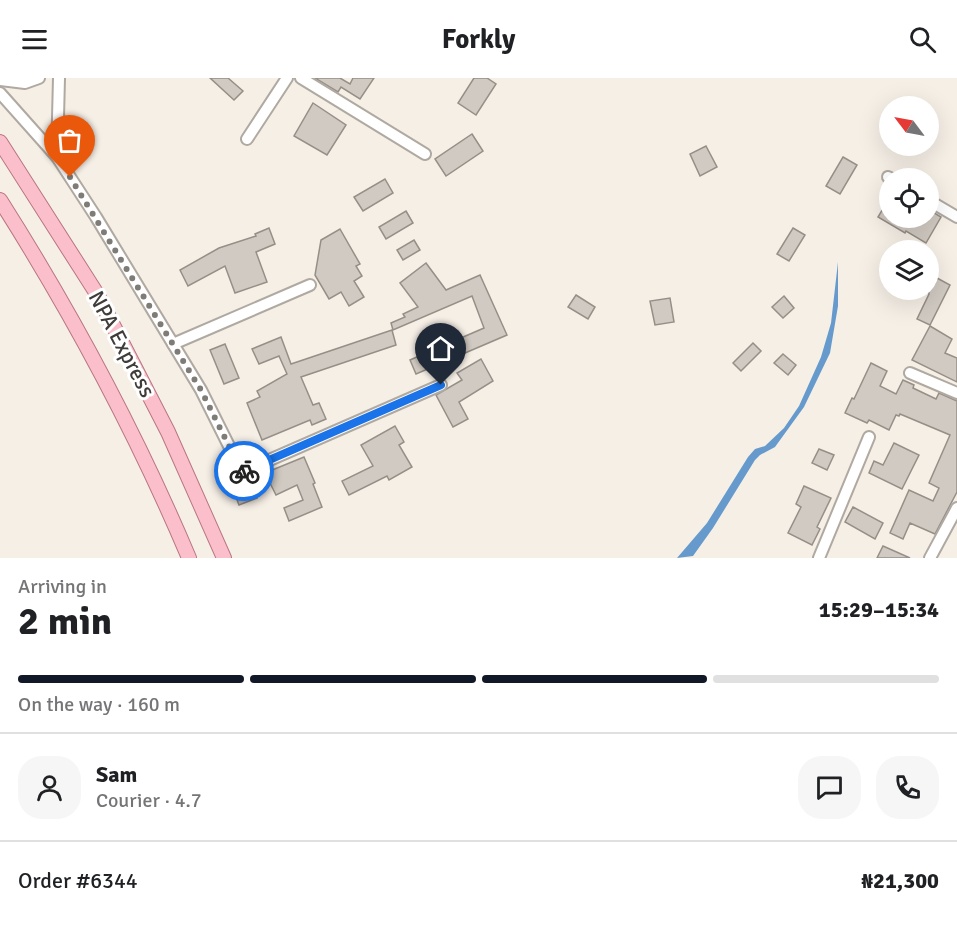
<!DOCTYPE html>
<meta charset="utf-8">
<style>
:root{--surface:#fff;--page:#f6f6f6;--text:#202124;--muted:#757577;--line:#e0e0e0;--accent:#111827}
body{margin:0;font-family:Signika,sans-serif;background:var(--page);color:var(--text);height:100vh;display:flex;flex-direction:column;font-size:22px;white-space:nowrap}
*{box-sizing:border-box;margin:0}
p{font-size:20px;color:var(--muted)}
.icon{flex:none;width:33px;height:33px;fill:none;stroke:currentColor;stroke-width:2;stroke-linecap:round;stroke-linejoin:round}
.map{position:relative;height:480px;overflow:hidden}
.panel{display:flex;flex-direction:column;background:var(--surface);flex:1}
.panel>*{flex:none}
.needle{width:39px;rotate:302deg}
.tools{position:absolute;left:879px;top:18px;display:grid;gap:12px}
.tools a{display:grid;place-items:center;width:60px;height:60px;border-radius:50%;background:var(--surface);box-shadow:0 6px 24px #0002;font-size:30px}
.pin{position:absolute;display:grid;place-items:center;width:51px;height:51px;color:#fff;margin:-62px -26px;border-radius:50% 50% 50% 0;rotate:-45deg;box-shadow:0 0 6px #0007}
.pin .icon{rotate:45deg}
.courier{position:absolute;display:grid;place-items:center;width:60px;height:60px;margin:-30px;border:4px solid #1a73e8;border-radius:50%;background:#fff;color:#222;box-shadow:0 2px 8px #0007}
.head em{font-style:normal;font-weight:800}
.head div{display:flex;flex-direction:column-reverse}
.head{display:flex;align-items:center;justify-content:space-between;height:102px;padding:0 18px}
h1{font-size:39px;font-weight:800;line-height:45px}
.bar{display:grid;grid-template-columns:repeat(4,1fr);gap:9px 6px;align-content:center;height:72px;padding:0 18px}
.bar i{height:8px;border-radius:4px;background:var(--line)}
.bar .active{background:var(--accent)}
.bar p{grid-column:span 4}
.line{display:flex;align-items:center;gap:15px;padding:0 18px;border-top:2px solid var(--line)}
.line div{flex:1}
.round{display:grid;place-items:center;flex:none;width:63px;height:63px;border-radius:24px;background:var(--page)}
header{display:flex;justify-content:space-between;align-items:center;height:78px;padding:0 18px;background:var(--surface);font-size:27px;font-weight:800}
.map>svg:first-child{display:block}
.water{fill:#669acd}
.building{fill:#d1cac2;stroke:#958f87;stroke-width:1.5}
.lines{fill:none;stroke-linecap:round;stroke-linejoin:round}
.minor-casing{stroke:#b0a9a1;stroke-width:14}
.major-casing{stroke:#b87582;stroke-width:16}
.minor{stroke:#fff;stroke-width:10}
.major{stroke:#fbbfcb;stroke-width:14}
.done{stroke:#7f7b76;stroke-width:6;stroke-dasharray:0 10.8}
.route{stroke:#1a73e8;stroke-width:8}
.labels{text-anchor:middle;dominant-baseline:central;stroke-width:6;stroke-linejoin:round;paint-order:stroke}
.street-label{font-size:22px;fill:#3f3c39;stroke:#fff}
</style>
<header><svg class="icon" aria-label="menu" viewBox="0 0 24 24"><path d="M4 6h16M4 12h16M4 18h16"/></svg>Forkly<svg class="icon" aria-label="search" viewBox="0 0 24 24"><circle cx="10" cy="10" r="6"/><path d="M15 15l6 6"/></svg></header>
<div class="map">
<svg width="957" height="480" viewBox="0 0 957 480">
<rect width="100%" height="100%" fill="#f6efe6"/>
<polygon class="water" points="838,184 838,228 830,275 804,329 775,369 760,377 755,382 713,450 693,478 677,480 707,445 748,379 755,371 765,368 784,350 799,328 821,279 831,245"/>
<g class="building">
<polygon points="210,0 228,0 243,13 234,22"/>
<polygon points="315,0 340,0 350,6 353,0 374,0 360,21 341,9 338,14"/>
<polygon points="474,0 487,0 496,6 476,37 458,25"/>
<polygon points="313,25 346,47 327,77 294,58"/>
<polygon points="472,56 483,73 446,98 435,81"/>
<polygon points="706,68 717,89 700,98 690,76"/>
<polygon points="843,79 857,87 840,116 826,108"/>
<polygon points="385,101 393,115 363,133 354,119"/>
<polygon points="890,119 890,140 928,140 928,131 941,139 926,165 906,153 905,155 878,139"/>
<polygon points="406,133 413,145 386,161 379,149"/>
<polygon points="269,150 275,166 256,174 267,204 235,215 225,188 188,208 180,192 219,170 256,158 255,156"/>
<polygon points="793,150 805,157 789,183 777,176"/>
<polygon points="340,151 360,186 356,188 362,198 354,203 364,219 349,228 341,214 329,221 315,197 321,162"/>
<polygon points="414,162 420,172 403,182 397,172"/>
<polygon points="426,185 446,212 480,197 507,257 416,296 410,282 484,250 472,218 393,252 391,245 405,239 403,236 418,229 400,205"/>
<polygon points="937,200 950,207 930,247 917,241 929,216 928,202 935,205"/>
<polygon points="576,217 595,229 588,241 568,229"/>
<polygon points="784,218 794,230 783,240 772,229"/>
<polygon points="670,220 674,244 655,247 650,223"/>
<polygon points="930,248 952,261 945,275 957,280 957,304 912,282"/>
<polygon points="392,252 396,267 301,299 313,327 319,325 326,341 312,347 310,342 262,362 247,325 260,319 257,313 287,296 279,278 259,286 252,271 281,259 291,286"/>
<polygon points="753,265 761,273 741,293 733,285"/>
<polygon points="225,266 239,300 224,306 210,272"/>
<polygon points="783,276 796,287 788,297 774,285"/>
<polygon points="481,281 493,303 459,324 468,341 453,349 436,317 462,302 457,295"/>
<polygon points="871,285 887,293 880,308 896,316 903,302 914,307 913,310 936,321 939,315 957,323 957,414 935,456 910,445 903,461 890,455 909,412 933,423 939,410 929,405 950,357 900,336 899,338 896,337 889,352 869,342 867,345 845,335 852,320 854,321"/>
<polygon points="395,348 404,364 399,367 412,389 389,402 387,398 349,417 342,403 373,388 361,367"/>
<polygon points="894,365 919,377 902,411 869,395 874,383 883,387"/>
<polygon points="819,371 834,377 827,392 812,385"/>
<polygon points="304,379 315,405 313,406 322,429 289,443 284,430 303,422 297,407 276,417 265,395"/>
<polygon points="249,402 257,420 239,427 232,409"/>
<polygon points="804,408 831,420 817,449 820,451 812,467 788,455 801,429 796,426"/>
<polygon points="853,429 883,445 875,461 845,444"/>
<polygon points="883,468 910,480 877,480"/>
</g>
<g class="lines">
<defs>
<g id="minor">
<polyline points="301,0 425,76"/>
<polyline points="0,2 25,5 39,0"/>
<polyline points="0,15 57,79 96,139 201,312 242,394 441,307"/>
<polyline points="247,61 287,0"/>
<polyline points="57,79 59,0"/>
<polyline points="888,99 890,100"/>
<polyline points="928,122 957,139"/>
<polyline points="173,266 310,207"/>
<polyline points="910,295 957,315"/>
<polyline points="819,480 869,359"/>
<polyline points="930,480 957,430"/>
</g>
<g id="major">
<polyline points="0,64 97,216 168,354 224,480"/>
<path d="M0,122C73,237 136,355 189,480"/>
</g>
</defs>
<use href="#minor" class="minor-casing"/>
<use href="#major" class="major-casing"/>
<use href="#minor" class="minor"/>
<use href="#major" class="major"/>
</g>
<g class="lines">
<polyline class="done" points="70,99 201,312 242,394 244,393"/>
<polyline class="route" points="244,393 441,307"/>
</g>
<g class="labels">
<g class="street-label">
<text transform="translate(122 266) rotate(62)">NPA Express</text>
</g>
</g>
</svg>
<div class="tools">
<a><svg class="needle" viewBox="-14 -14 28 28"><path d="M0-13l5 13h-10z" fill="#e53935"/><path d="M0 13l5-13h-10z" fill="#757577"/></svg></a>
<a><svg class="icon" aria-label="locate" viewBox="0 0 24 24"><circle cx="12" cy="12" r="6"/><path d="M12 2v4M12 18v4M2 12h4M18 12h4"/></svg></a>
<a><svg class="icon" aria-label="layers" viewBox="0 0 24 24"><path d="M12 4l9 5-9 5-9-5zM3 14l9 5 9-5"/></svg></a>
</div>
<div class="pin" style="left:70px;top:99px;background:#ea580c"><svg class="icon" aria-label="bag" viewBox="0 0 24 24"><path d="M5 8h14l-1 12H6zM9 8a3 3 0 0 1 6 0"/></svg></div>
<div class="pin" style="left:441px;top:307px;background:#1f2937"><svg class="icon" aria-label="home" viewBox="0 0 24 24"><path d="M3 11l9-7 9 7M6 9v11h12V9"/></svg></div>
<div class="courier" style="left:244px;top:393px"><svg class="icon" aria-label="bike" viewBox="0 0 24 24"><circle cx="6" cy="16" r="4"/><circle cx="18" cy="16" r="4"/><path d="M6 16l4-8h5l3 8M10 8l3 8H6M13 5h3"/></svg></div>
</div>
<section class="panel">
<div class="head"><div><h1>2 min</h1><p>Arriving in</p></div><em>15:29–15:34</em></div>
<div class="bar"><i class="active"></i><i class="active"></i><i class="active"></i><i></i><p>On the way · 160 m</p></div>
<div class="line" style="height:108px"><a class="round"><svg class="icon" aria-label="person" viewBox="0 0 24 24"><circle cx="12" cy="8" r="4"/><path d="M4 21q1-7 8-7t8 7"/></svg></a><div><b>Sam</b><p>Courier · 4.7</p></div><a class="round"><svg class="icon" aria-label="chat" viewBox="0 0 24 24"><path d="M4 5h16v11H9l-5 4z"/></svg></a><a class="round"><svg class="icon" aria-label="phone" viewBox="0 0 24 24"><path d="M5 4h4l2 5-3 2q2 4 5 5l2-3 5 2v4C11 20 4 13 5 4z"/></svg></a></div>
<div class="line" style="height:78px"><div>Order #6344</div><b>₦21,300</b></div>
</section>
